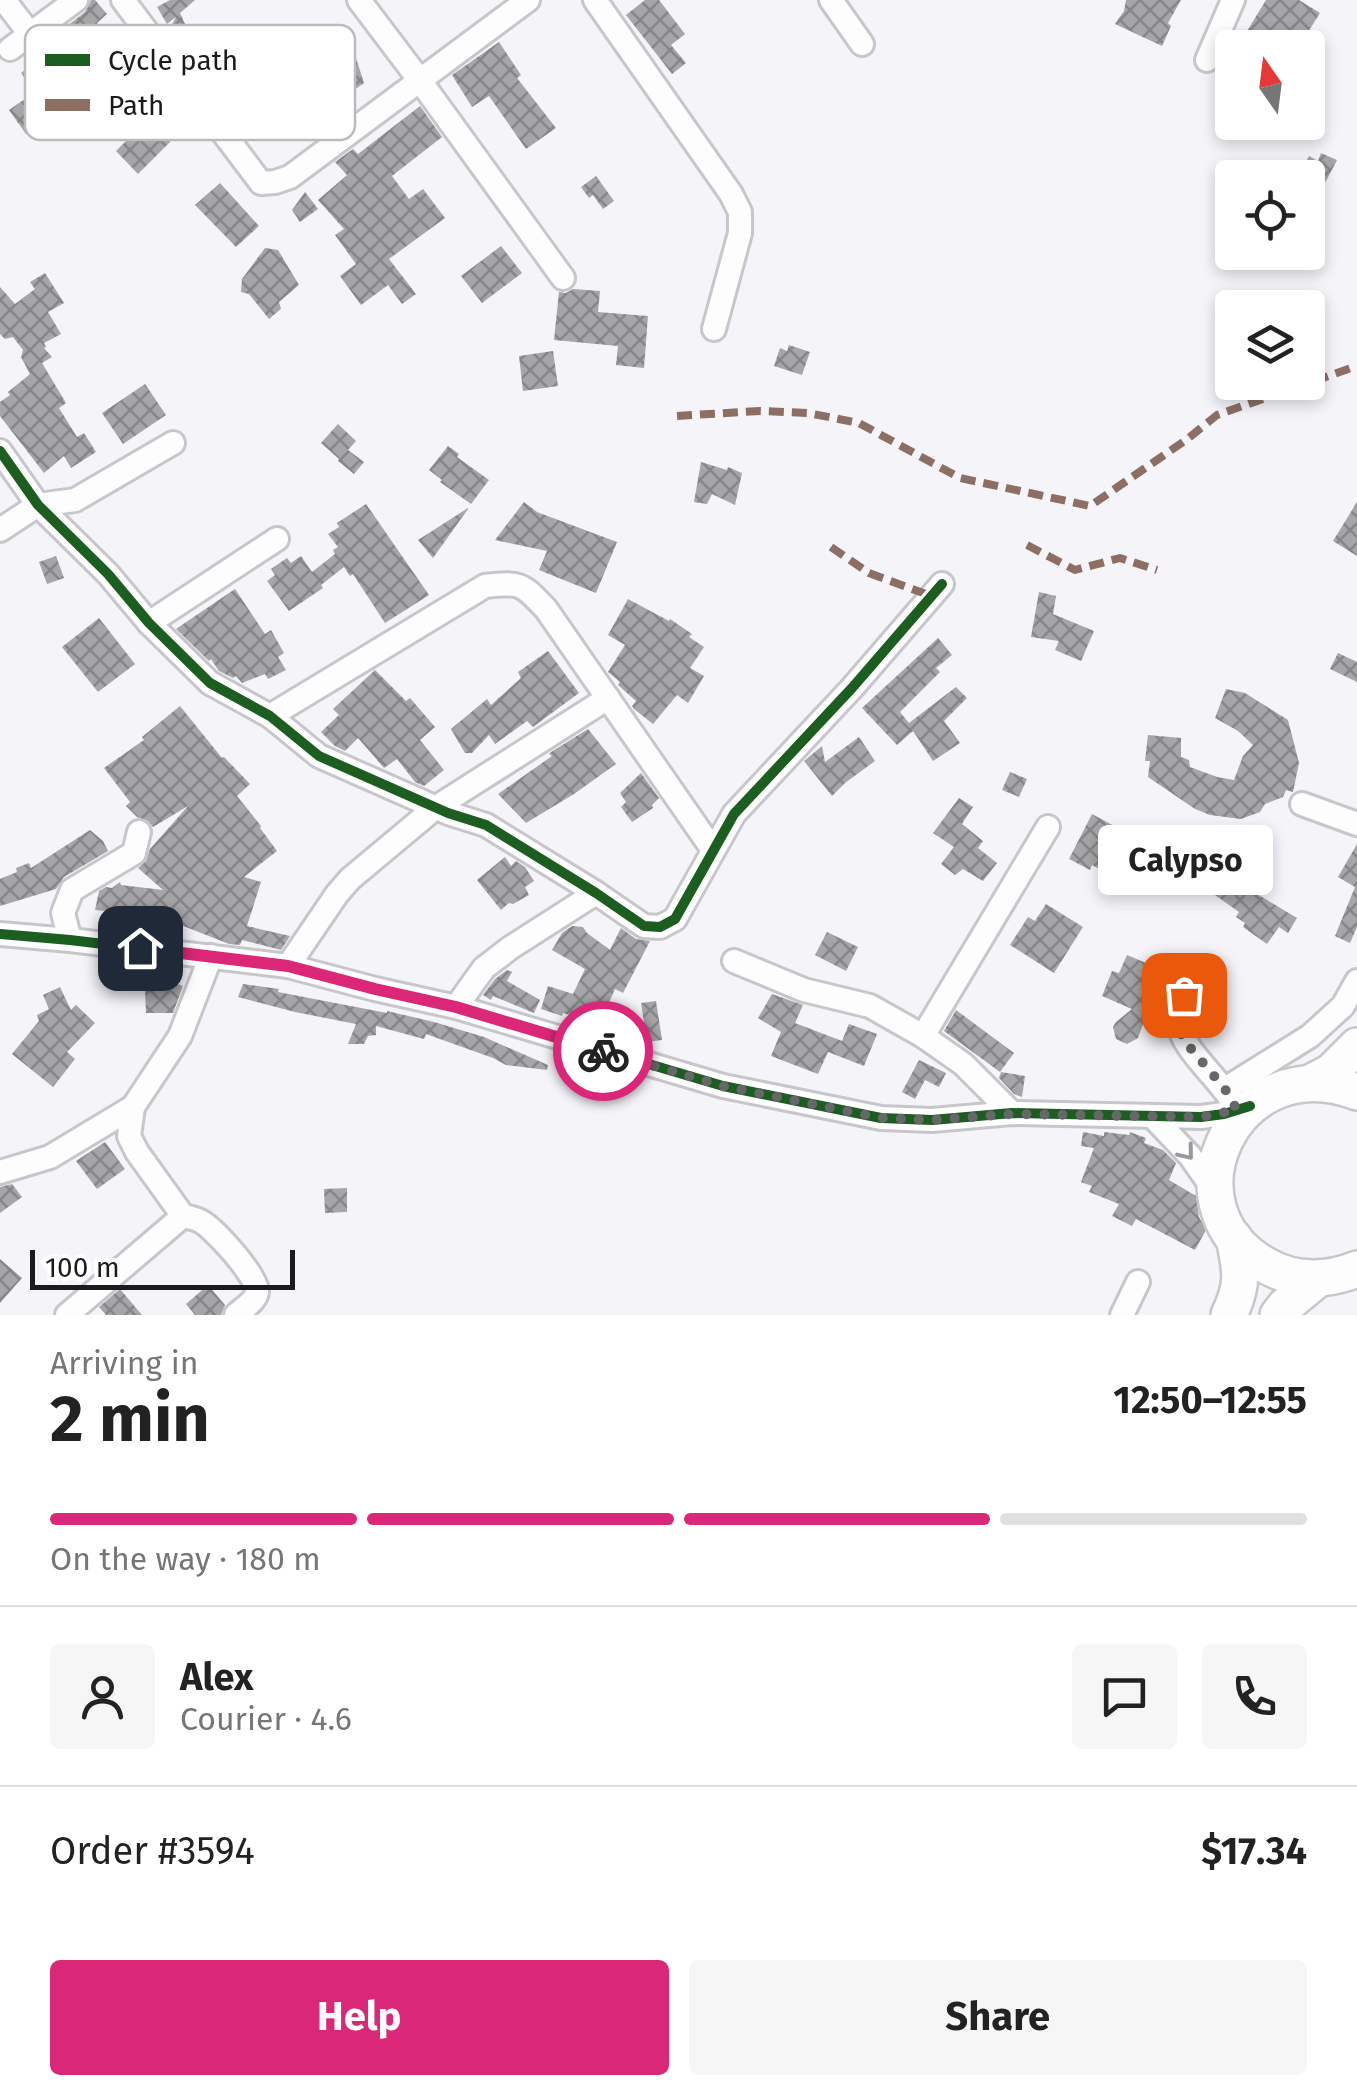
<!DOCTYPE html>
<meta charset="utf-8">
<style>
:root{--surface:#fff;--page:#f6f6f6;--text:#222;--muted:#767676;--line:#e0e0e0;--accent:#db2777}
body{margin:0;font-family:"Fira Sans",sans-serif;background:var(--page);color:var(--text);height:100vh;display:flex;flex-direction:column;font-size:38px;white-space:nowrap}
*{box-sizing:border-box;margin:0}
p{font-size:32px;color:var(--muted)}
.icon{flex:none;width:55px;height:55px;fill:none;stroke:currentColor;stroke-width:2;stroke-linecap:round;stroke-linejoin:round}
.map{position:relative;height:1315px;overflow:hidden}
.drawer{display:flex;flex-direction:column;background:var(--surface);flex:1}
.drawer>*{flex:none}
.needle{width:65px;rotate:346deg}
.tools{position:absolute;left:1215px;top:30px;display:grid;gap:20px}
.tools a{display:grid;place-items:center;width:110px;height:110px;border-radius:10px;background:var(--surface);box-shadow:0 5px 15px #0003;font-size:50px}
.scale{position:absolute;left:30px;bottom:25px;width:265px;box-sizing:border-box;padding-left:10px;border:5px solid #1b1a1e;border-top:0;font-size:28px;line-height:35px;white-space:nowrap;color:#1b1a1e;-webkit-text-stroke:8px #fff;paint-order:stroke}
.pin{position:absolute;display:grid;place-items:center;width:85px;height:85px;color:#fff;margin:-42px;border-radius:20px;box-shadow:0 5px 15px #0006}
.courier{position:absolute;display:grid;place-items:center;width:100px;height:100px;margin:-50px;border:8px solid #db2777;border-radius:50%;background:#fff;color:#222;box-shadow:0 2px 12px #0007}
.bubble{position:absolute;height:70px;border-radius:10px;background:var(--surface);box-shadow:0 5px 15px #0003;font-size:32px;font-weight:700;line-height:70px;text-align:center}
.head em{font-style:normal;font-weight:700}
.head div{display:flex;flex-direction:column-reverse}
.head{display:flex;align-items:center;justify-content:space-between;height:170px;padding:0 50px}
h1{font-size:65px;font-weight:700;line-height:75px}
.bar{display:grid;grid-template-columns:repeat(4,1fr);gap:15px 10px;align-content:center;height:120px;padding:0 50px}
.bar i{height:12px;border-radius:8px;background:var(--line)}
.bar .active{background:var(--accent)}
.bar p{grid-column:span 4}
.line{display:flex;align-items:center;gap:25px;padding:0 50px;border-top:2px solid var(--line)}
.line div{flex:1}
.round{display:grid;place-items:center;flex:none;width:105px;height:105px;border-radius:10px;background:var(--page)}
.primary-button{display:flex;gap:20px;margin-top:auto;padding:20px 50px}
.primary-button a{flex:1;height:115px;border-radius:10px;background:var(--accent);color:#fff;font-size:40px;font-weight:700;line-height:115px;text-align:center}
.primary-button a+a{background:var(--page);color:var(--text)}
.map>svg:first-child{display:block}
.building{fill:url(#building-cross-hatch)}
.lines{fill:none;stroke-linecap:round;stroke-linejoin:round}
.minor-casing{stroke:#c7c6ca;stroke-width:28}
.highway-casing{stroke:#c7c6ca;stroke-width:40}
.minor{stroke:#fefdfe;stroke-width:22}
.highway{stroke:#fefdfe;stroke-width:35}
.quiet{stroke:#8d6e63;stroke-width:8;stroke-dasharray:15 8;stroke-linecap:butt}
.cycleway-casing{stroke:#fff;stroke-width:16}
.cycleway{stroke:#1b5e20;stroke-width:10}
.oneway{stroke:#989799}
.done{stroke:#67666b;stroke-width:10;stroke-dasharray:0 18}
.route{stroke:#db2777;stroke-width:12}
.key{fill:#fff;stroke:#bbbabc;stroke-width:2.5}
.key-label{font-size:28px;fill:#1b1a1e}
</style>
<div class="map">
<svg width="1357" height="1315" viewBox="0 0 1357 1315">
<defs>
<pattern id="building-cross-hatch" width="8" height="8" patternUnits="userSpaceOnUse" patternTransform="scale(2.5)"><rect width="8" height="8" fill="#a6a6a9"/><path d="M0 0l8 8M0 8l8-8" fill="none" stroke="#868689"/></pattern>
</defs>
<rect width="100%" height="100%" fill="#f5f4f9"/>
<g class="building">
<polygon points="91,0 95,0 107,14 97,23 128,58 118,67 113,64 72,94 70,90 45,117 47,119 26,134 9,110 35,92 21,73 39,59 34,52 85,12"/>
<polygon points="170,0 195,0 180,13 206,69 198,74 170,28 176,17 167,24 157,7"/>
<polygon points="645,0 659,0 685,34 671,45 686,63 672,74 626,15"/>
<polygon points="1126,0 1181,0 1168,23 1171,26 1162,46 1115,24 1124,11"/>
<polygon points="1266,0 1299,0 1320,13 1298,48 1251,48 1241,41"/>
<polygon points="342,42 355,55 364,83 285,138 278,126 275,127 271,122 246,138 233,121 247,113 229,92 243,80 228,64 249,46 277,82 310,63 327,48 331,50"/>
<polygon points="499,42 521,75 517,78 556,128 526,149 489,96 472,107 452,75"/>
<polygon points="162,105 185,127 138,174 116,151"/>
<polygon points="420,106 442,137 392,176 409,199 423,189 445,218 389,259 416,294 402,304 388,285 361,305 340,276 356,264 335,235 344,229 318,200 347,175 335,162 353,149 358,154"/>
<polygon points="1321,153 1337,160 1325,183 1301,171 1309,156 1318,161"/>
<polygon points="596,176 614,201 603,209 593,195 589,198 581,187"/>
<polygon points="220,183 259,226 236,247 195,205"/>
<polygon points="305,192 318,209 300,222 292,210"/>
<polygon points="501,246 522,273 482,303 461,276"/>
<polygon points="265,248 278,250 299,285 279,302 281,309 269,319 249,294 241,292 242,279"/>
<polygon points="45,273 64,303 48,312 61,334 44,343 46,347 44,348 52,357 42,363 66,403 59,408 77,437 84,433 96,452 71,468 64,456 44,473 0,416 0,402 10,395 8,392 30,374 21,357 23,350 13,337 5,339 0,334 0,287 15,304 35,289 30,282"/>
<polygon points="573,289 600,291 598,312 648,316 644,368 616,365 618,346 554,340 559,292 566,293"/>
<polygon points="789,345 810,352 802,375 774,366 780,348 787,351"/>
<polygon points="553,351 558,386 523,391 519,356"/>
<polygon points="145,384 166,415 123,444 102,413"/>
<polygon points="338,424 356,441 348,450 364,462 354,474 338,461 339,459 321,443"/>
<polygon points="448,446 459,454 457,457 489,480 471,504 440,482 442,480 429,470"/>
<polygon points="701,462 727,470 728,467 742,473 735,505 712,494 707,504 694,502"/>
<polygon points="524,502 537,512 617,542 596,593 539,570 547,551 495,540"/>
<polygon points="1357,502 1357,556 1333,541"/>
<polygon points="366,504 429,595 385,623 353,574 350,576 344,567 321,585 323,588 289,611 267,581 275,575 271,569 287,558 291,563 301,556 312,572 335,554 333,550 338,547 328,534 339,527 337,523"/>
<polygon points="468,508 468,509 433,558 418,540"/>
<polygon points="56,556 64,578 47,584 39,562"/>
<polygon points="235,589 265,634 271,630 284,653 278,657 286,670 268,679 265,674 242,683 236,676 233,678 219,671 211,659 209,661 176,629"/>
<polygon points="1039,592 1056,596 1053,614 1094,631 1081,661 1055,650 1059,641 1031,637"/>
<polygon points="628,599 669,621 670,619 692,634 689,637 704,647 690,668 704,676 688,703 677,695 653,724 634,709 632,706 636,701 618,685 620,682 608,672 625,645 608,635"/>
<polygon points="99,618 135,664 98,692 62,647"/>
<polygon points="938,638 952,655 936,668 940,672 900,712 909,723 956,687 967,698 944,721 960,743 933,761 913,731 897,745 862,708"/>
<polygon points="548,651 579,693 533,727 527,721 495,744 489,735 472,753 465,753 451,729 487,699 491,705 521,678 518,672"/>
<polygon points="1338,653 1357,662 1357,682 1330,669"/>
<polygon points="375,670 406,701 410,698 435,727 420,740 444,770 424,786 415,782 397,759 384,768 358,738 345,751 335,746 321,732 339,715 333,709"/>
<polygon points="1226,689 1245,693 1288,720 1299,763 1293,792 1286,790 1283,797 1265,804 1260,812 1241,819 1210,815 1195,809 1148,777 1150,761 1145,761 1148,735 1181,738 1181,757 1189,760 1190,767 1217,777 1234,780 1243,756 1253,745 1238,731 1215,718"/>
<polygon points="180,706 222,758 224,757 250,784 237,796 261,826 260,828 277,851 244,877 261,882 247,926 290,936 281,950 242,940 240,945 229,944 168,920 163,936 156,935 141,931 145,915 95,910 99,891 106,887 112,888 120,882 121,885 163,890 138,868 146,861 150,849 188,806 153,827 148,821 137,817 126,806 130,802 104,768 144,740 142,737"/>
<polygon points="588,729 616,764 574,794 526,823 498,794 552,756 549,754 551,752"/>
<polygon points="859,737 875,761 845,783 832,796 804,761 822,746 825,762"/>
<polygon points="1010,772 1027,779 1019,797 1002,790"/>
<polygon points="641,773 659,798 652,805 653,808 632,822 621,807 626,802 620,793"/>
<polygon points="959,798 973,807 962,824 983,841 978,848 997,863 983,881 963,869 955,875 941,864 954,847 933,833"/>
<polygon points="1092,814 1138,839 1116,878 1092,865 1090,870 1069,859"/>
<polygon points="90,830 103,841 108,851 64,877 56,889 0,906 0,879 17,872 16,868 29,863 31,868"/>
<polygon points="1357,844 1357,927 1350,943 1335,936 1355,887 1338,877"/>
<polygon points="505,857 511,866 516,861 525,867 534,881 525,887 529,895 513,904 509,903 501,910 477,880"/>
<polygon points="1232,871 1260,890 1257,894 1297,918 1288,933 1279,927 1267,944 1243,927 1245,923 1236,917 1239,912 1215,895"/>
<polygon points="1046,904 1083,927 1054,973 1010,945 1028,917 1035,921"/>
<polygon points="572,926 583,927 587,933 610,950 621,928 636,939 650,941 623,993 615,989 599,1025 563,1013 562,1016 541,1009 548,986 573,994 585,969 552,950 562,933"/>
<polygon points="827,932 858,947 846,971 815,955"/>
<polygon points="1127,955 1165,971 1160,981 1170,989 1167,1000 1152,1000 1138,1038 1127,1044 1116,1039 1113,1027 1116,1022 1132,1009 1102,996 1112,971 1119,973"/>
<polygon points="123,967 149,975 150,969 176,974 175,983 183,986 173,1013 146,1013 145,989 134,989 106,982 109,968 121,971"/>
<polygon points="507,970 512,972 507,981 540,1000 534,1013 493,996 491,1000 483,995 495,979"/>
<polygon points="243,984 279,989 278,992 387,1013 387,1011 434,1022 484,1037 548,1065 547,1070 506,1065 493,1058 426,1034 424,1039 376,1026 376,1035 368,1036 364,1044 348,1044 356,1024 295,1012 238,997"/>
<polygon points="60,987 71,1010 76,1005 95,1023 67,1052 75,1059 53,1087 12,1054 39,1021 37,1015 49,1009 43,995"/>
<polygon points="772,994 803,1005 795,1023 842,1041 849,1024 877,1034 864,1066 828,1052 818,1074 771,1056 781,1032 758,1018"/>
<polygon points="656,1001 662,1040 647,1042 641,1003"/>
<polygon points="956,1010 1014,1053 1000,1072 944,1031"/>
<polygon points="919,1060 946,1073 939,1087 925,1080 915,1099 902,1092"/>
<polygon points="1001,1072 1025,1076 1022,1097 1014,1094 999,1078"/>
<polygon points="1083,1132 1104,1136 1104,1132 1129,1135 1130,1132 1146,1138 1144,1143 1163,1150 1176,1163 1169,1180 1196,1196 1199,1217 1206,1230 1195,1250 1136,1219 1132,1226 1112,1216 1119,1204 1089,1192 1092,1186 1081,1182 1094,1148 1081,1146"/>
<polygon points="105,1142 125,1169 97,1189 76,1161"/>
<polygon points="12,1184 22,1197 0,1213 0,1187"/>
<polygon points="347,1188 347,1212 325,1213 324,1189"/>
<polygon points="0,1259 22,1278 0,1303"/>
<polygon points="208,1285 225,1305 221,1315 195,1315 186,1304"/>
<polygon points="120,1289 142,1315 106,1315 99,1307"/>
</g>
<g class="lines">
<defs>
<g id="minor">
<polyline points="4,0 30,34"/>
<polyline points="123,0 261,183 275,182 290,177 528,0"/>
<polyline points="359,0 421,82 563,278"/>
<polyline points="595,0 731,194 740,212 740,233 714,329"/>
<polyline points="831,0 862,44"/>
<polyline points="10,49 76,0"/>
<polyline points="1207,60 1233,0"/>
<polyline points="0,451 38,505 108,574 149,623 210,683 270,716 319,756 448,813 486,825 596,893 644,926 660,927 675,919 734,814 852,688 942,584"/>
<polyline points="0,530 38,505 75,500 173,443"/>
<polyline points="149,623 277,539"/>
<path d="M270,716L485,586C521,582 521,583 546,609L713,850"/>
<polyline points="1302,804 1357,824"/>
<polyline points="0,934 70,940 288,966 375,989 456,1007 723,1086 881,1118 932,1120 1012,1113 1201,1117 1224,1114 1248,1107"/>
<polyline points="70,940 63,913 72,890 134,853 139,832"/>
<path d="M211,956L180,1036L133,1107L129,1136L137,1152L183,1216C188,1217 193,1218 198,1220C212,1225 259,1278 257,1292C256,1301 242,1309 236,1315"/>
<polyline points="734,961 804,990 870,1006 923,1036 963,1064 1012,1113"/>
<polyline points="288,966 337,894 350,879 435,808 608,698"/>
<path d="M1184,995C1182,1002 1178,1012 1178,1019C1179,1048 1219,1077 1233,1103"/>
<polyline points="456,1007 484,968 510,948 596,893"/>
<polyline points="923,1036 1048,827"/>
<polyline points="1225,1089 1310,1036 1343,1006 1357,981"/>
<polyline points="1152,1116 1190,1156 1216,1193"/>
<polyline points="0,1172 50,1157 133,1107"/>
<polyline points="67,1315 183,1216"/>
<polyline points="1122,1315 1138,1282"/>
</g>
<g id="highway">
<polyline points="1310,1083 1331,1072 1357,1046"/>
<path d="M1357,1092C1234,1045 1159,1208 1267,1266C1296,1282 1327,1281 1357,1269"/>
<path d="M1229,1315C1244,1284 1241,1271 1234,1238"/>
<polyline points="1278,1315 1285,1306 1319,1278"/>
</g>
</defs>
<use href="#minor" class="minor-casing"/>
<use href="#highway" class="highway-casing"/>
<use href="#minor" class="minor"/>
<use href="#highway" class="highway"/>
<g class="quiet">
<polyline points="677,416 760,411 808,413 859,423 960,478 1090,506 1186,440 1217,415 1357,366"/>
<polyline points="1027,545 1075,570 1120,558 1157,570"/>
<polyline points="831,547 869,573 934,597"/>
</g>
<defs>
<g id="cycleway">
<polyline points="0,451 38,505 108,574 149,623 210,683 270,716 319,756 448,813 486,825 596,893 644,926 660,927 675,919 734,814 852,688 942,584"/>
<polyline points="0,934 70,940 288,966 375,989 456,1007 723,1086 881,1118 932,1120 1012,1113 1201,1117 1224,1114 1250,1106"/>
</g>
</defs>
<use href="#cycleway" class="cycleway-casing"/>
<use href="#cycleway" class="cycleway"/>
</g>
<defs><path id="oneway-chevron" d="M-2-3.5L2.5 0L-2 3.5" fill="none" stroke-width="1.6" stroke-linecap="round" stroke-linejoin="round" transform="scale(2.5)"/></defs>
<use class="oneway" href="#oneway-chevron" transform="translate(1187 1153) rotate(51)"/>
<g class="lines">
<polyline class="done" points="603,1051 723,1086 881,1118 932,1120 1012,1114 1201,1117 1237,1110 1225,1089 1182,1038 1178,1018 1184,995"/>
<polyline class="route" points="140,948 288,966 375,989 456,1007 603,1051"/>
</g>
<rect x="25" y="25" width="330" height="115" rx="15" class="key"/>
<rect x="45" y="54" width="45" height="12" fill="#1b5e20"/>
<rect x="45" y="99" width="45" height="12" fill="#8d6e63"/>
<g class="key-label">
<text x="108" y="70">Cycle path</text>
<text x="108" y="115">Path</text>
</g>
</svg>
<div class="tools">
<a><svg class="needle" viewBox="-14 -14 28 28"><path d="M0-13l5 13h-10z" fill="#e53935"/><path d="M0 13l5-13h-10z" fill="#767676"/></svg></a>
<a><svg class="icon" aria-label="locate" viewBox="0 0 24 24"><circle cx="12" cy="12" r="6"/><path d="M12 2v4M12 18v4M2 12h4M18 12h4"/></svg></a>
<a><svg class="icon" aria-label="layers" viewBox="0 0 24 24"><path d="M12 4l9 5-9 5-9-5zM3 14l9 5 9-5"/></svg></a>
</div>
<div class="scale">100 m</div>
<div class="pin" style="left:1184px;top:995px;background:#ea580c"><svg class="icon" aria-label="bag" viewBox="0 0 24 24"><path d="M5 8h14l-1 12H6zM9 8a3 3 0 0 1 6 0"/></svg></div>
<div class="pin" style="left:140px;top:948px;background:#1f2937"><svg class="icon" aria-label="home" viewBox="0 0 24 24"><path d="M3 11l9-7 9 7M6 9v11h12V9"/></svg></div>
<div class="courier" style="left:603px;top:1051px"><svg class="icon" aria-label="bike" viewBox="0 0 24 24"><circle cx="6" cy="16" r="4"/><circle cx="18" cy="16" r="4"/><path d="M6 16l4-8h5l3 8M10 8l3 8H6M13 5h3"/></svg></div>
<div class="bubble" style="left:1098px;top:825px;width:175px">Calypso</div>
</div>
<section class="drawer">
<div class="head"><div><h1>2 min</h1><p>Arriving in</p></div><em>12:50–12:55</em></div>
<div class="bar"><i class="active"></i><i class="active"></i><i class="active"></i><i></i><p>On the way · 180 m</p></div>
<div class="line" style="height:180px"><a class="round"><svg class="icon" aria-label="person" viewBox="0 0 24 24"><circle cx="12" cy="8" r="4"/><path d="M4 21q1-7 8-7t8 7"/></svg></a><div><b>Alex</b><p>Courier · 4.6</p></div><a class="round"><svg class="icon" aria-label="chat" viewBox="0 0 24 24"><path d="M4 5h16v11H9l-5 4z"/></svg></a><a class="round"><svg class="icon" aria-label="phone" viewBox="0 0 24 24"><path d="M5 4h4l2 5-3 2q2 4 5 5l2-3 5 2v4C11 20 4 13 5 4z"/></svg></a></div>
<div class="line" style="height:130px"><div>Order #3594</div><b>$17.34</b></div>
<div class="primary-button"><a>Help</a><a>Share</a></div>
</section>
